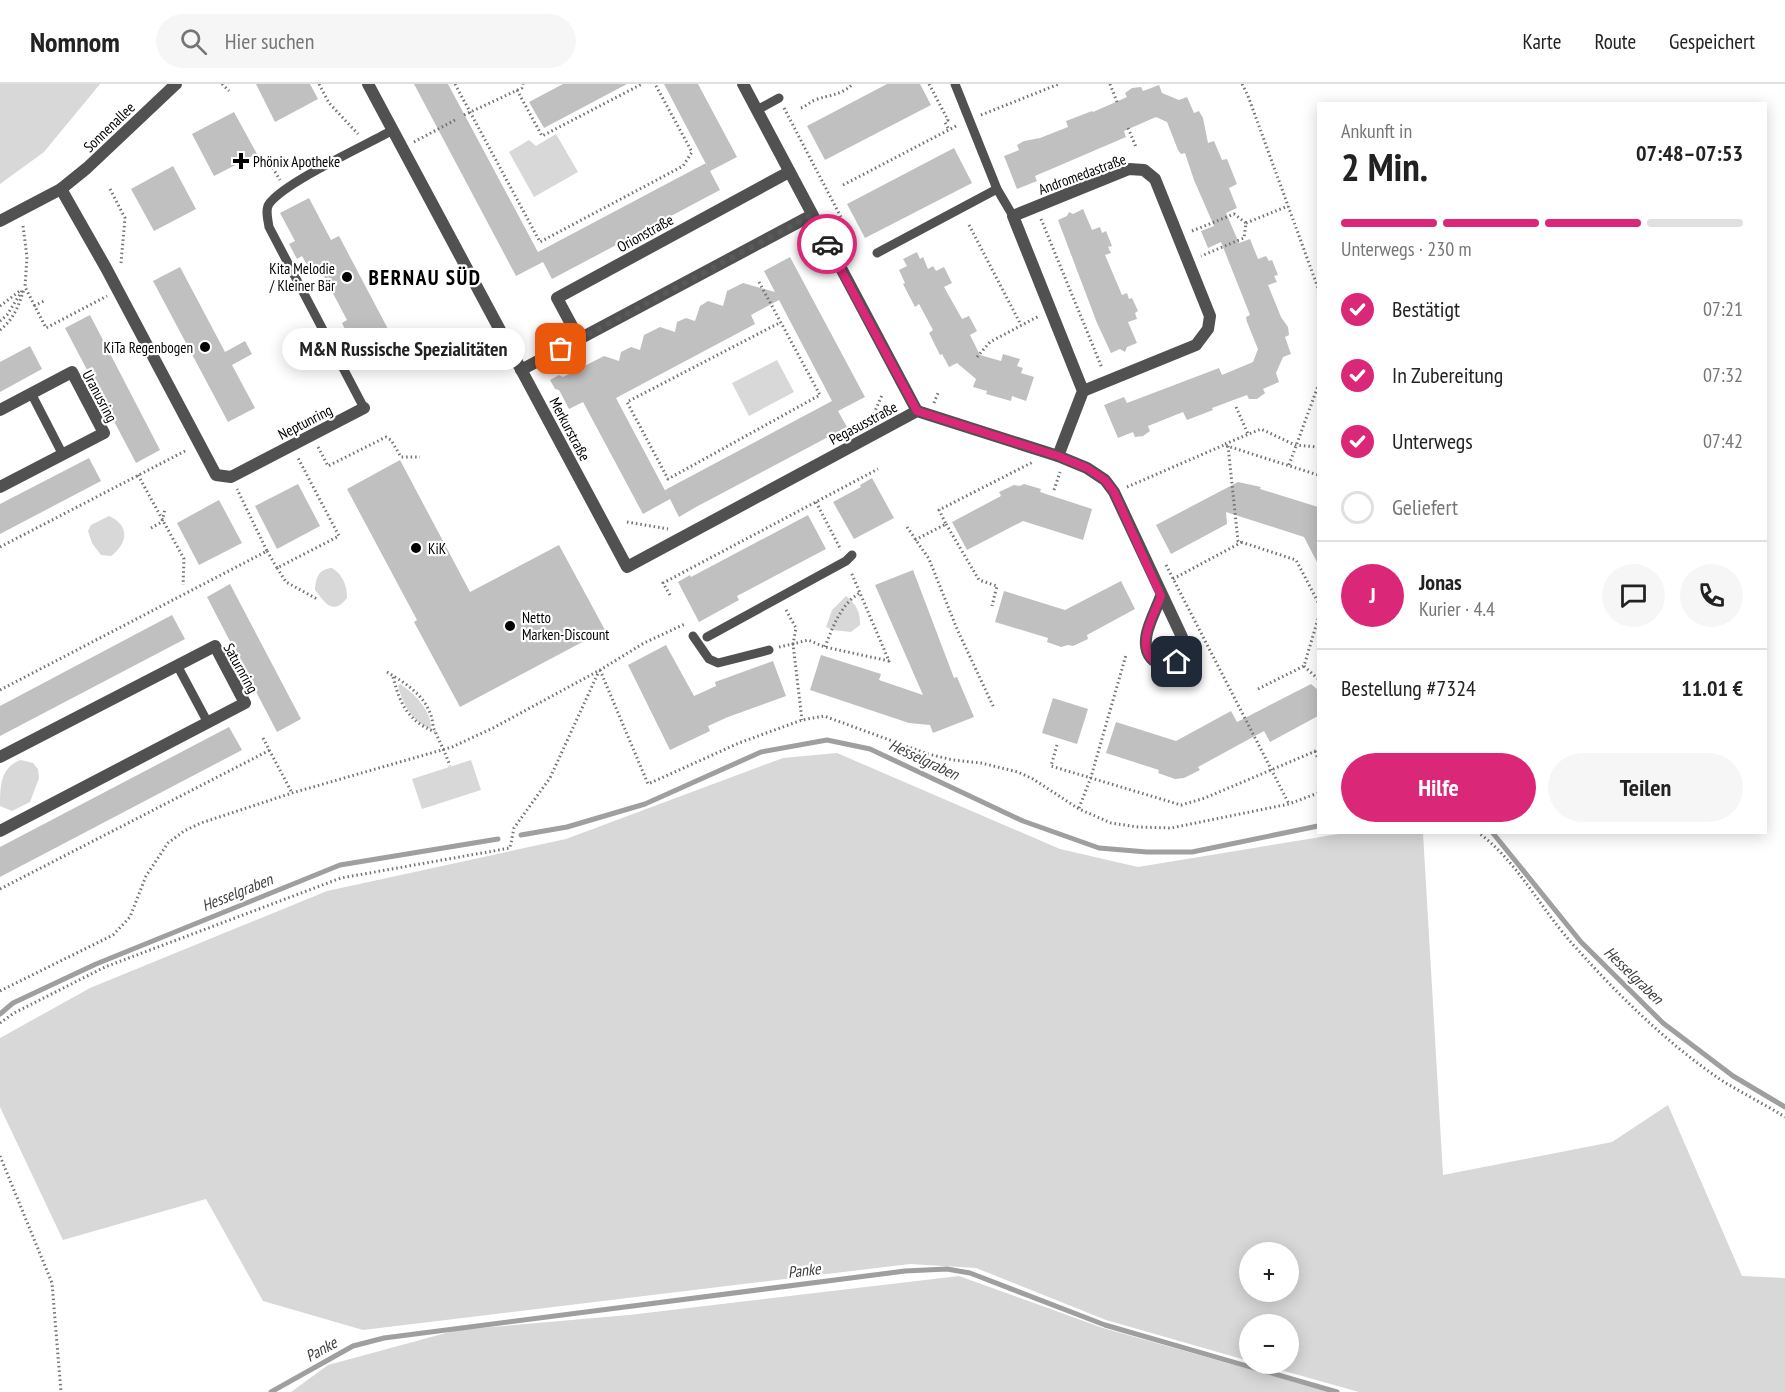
<!DOCTYPE html>
<html lang="de">
<meta charset="utf-8">
<style>
:root{--surface:#fff;--page:#f6f6f6;--text:#222;--muted:#767676;--line:#e0e0e0;--accent:#db2777}
body{margin:0;font-family:"PT Sans Narrow",sans-serif;background:var(--page);color:var(--text);height:100vh;display:flex;flex-direction:column;font-size:22px;white-space:nowrap}
*{box-sizing:border-box;margin:0}
p{font-size:20px;color:var(--muted)}
.icon{flex:none;width:33px;height:33px;fill:none;stroke:currentColor;stroke-width:2;stroke-linecap:round;stroke-linejoin:round}
.map{position:relative;flex:1;overflow:hidden}
.panel{position:absolute;left:1317px;top:18px;width:450px;height:732px;display:flex;flex-direction:column;background:var(--surface);border-radius:0px;box-shadow:0 3px 15px #0003}
.panel>*{flex:none}
.fabs{position:absolute;left:1239px;top:1158px;display:grid;gap:12px}
.fabs a{display:grid;place-items:center;width:60px;height:60px;border-radius:50%;background:var(--surface);box-shadow:0 3px 15px #0003;font-size:30px}
.pin{position:absolute;display:grid;place-items:center;width:51px;height:51px;color:#fff;margin:-26px;border-radius:12px;box-shadow:0 3px 9px #0006}
.courier{position:absolute;display:grid;place-items:center;width:60px;height:60px;margin:-30px;border:4px solid #db2777;border-radius:50%;background:#fff;color:#222;box-shadow:0 2px 8px #0007}
.bubble{position:absolute;height:42px;border-radius:21px;background:var(--surface);box-shadow:0 3px 15px #0003;font-size:20px;font-weight:800;line-height:42px;text-align:center}
.overview em{font-style:normal;font-weight:800}
.overview div{display:flex;flex-direction:column-reverse}
.overview{display:flex;align-items:center;justify-content:space-between;height:102px;padding:0 24px}
h1{font-size:39px;font-weight:800;line-height:45px}
.bar{display:grid;grid-template-columns:repeat(4,1fr);gap:9px 6px;align-content:center;height:72px;padding:0 24px}
.bar i{height:8px;border-radius:4px;background:var(--line)}
.bar .selected{background:var(--accent)}
.bar p{grid-column:span 4}
.line{display:flex;align-items:center;gap:15px;padding:0 24px;border-top:2px solid var(--line)}
.line div{flex:1}
.round{display:grid;place-items:center;flex:none;width:63px;height:63px;border-radius:32px;background:var(--page)}
ol{padding:0 24px;list-style:none}
li{display:flex;align-items:center;gap:18px;height:66px}
li p{margin-inline-start:auto}
li .icon{padding:6px;border-radius:50%;background:var(--accent);color:#fff;stroke-width:4}
li:last-child{color:var(--muted)}
li i{width:33px;height:33px;border:3px solid var(--line);border-radius:50%}
.action{display:flex;gap:12px;margin-top:auto;padding:12px 24px}
.action a{flex:1;height:69px;border-radius:36px;background:var(--accent);color:#fff;font-size:24px;font-weight:800;line-height:69px;text-align:center}
.action a+a{background:var(--page);color:var(--text)}
header{display:flex;align-items:center;gap:36px;box-sizing:border-box;height:84px;padding:0 30px;background:var(--surface);border-bottom:2px solid var(--line)}
header strong{font-size:28px}
nav{display:flex;gap:33px;margin-inline-start:auto;font-size:21px}
.search{width:420px;height:54px;background:var(--page);display:flex;align-items:center;gap:15px;box-sizing:border-box;padding:0 21px;border-radius:33px;color:var(--muted);font-size:22px}
.map>svg:first-child{display:block}
.green{fill:#d8d8d8;fill-rule:evenodd}
.lines{fill:none;stroke-linecap:round;stroke-linejoin:round}
.stream{stroke:#9f9f9f;stroke-width:5}
.building{fill:#c0c0c0;fill-rule:evenodd}
.path{stroke:#737373;stroke-width:3;stroke-dasharray:1.5 3;stroke-linecap:butt}
.service{stroke:#515151;stroke-width:9}
.minor{stroke:#515151;stroke-width:12}
.done{stroke:#595959;stroke-width:6;stroke-dasharray:0 10.8}
.route{stroke:#db2777;stroke-width:8}
.poi-dot{fill:#000;stroke:#fff;stroke-width:2}
.labels{text-anchor:middle;dominant-baseline:central;stroke-width:4.5;stroke-linejoin:round;paint-order:stroke}
.street-label{font-size:15px;fill:#000;stroke:#fff}
.poi-label{font-size:15px;fill:#000;stroke:#fff;text-anchor:start}
.water-label{font-size:16px;font-style:italic;fill:#404040;stroke:#fff}
.district-label{font-size:21px;font-weight:bold;letter-spacing:1.5px;fill:#000;stroke:#fff}
</style>
<header>
<strong>Nomnom</strong>
<div class="search"><svg class="icon" aria-label="search" viewBox="0 0 24 24"><circle cx="10" cy="10" r="6"/><path d="M15 15l6 6"/></svg>Hier suchen</div>
<nav><a>Karte</a><a>Route</a><a>Gespeichert</a></nav>
</header>
<div class="map">
<svg width="1785" height="1308" viewBox="0 0 1785 1308">
<rect width="100%" height="100%" fill="#fff"/>
<g class="green">
<polygon points="0,0 100,0 44,68 0,100"/>
<polygon points="556,50 578,88 534,113 509,68 529,56 536,62"/>
<polygon points="777,276 794,308 749,332 732,299"/>
<path d="M109,432C131,442 127,460 111,472L101,471L92,459L88,447L91,441Z"/>
<path d="M332,484C343,491 347,501 347,514C333,532 325,519 315,506C316,494 318,485 332,484Z"/>
<path d="M846,512C857,521 860,528 860,541L851,548L833,546L826,543L832,526Z"/>
<path d="M400,600C415,610 431,626 431,645C412,638 403,620 398,602Z"/>
<path d="M837,669L1060,765L1138,783L1345,749H1423L1443,1091L1612,1058L1668,1021L1742,1192L1785,1194V1308H1359L1259,1280H1288V1240H1250L1249,1277L1106,1236L976,1184L910,1180L363,1246L263,1217L206,1115L63,1156L0,1023V954L90,904L327,807L566,755L783,674ZM1250,1168H1288V1208H1250Z"/>
<path d="M21,676L33,679L38,685L39,694L30,718L12,727L0,722C0,703 0,683 21,676Z"/>
<polygon points="471,676 481,706 422,725 412,695"/>
<polygon points="959,1192 1103,1244 1331,1308 291,1308 328,1281 457,1246 629,1231"/>
</g>
<g class="lines">
<g class="stream">
<polyline points="1492,748 1581,858 1663,939 1733,992 1785,1023"/>
<polyline points="521,751 567,743 645,720 761,668 827,656 870,665 1023,737 1099,764 1147,768 1192,768 1318,742"/>
<polyline points="0,930 13,919 96,880 340,781 498,755"/>
<polyline points="271,1308 353,1262 384,1254 905,1187 947,1185 970,1189 1105,1241 1337,1308"/>
</g>
</g>
<g class="building">
<polygon points="256,0 310,0 318,15 275,38"/>
<polygon points="414,0 448,0 539,170 538,168 706,79 707,82 664,0 698,0 737,73 710,87 720,106 552,195 543,178 516,192"/>
<polygon points="563,0 627,0 544,44 529,18"/>
<polygon points="887,0 920,0 931,21 825,76 807,42"/>
<polygon points="1159,1 1162,9 1179,16 1187,13 1194,29 1199,27 1203,34 1208,59 1214,57 1222,76 1227,75 1237,100 1229,104 1237,124 1226,129 1239,159 1250,155 1258,175 1266,172 1269,177 1272,176 1278,191 1274,192 1277,198 1268,201 1281,233 1288,243 1289,251 1285,253 1291,270 1283,273 1276,289 1279,298 1263,305 1265,309 1257,315 1249,315 1247,311 1212,324 1213,326 1187,336 1183,328 1148,342 1150,347 1143,352 1135,353 1133,348 1118,354 1104,321 1124,313 1127,319 1219,284 1222,291 1253,278 1258,265 1247,238 1246,233 1250,231 1221,158 1208,164 1201,147 1214,142 1194,96 1185,69 1181,70 1178,66 1167,38 1156,33 1124,47 1126,53 1035,92 1037,97 1017,105 1004,72 1019,66 1017,61 1024,57 1040,54 1068,43 1066,37 1092,27 1093,28 1127,13 1125,9 1132,4 1141,3 1143,7"/>
<polygon points="234,28 257,70 214,92 192,50"/>
<polygon points="954,64 972,99 865,154 847,120"/>
<polygon points="173,82 196,125 154,147 131,105"/>
<polygon points="309,114 331,156 339,152 398,264 369,279 355,251 349,254 342,239 347,236 318,181 310,186 302,172 297,175 289,160 295,157 280,129"/>
<polygon points="1083,125 1092,146 1100,143 1102,149 1106,147 1112,162 1108,163 1111,169 1105,171 1122,211 1127,209 1129,215 1132,214 1138,227 1135,229 1137,235 1128,238 1137,259 1127,263 1125,268 1120,265 1111,269 1097,239 1058,136 1067,132 1069,128 1073,130"/>
<polygon points="917,168 920,175 923,173 928,185 933,182 936,187 944,183 952,199 944,203 962,235 969,232 977,247 970,251 980,271 1001,277 1003,270 1020,275 1017,282 1023,284 1021,289 1034,293 1026,317 1012,312 1011,317 986,310 987,307 973,303 976,295 957,279 949,283 942,270 940,271 929,249 933,246 919,220 915,223 903,200 905,199 899,186 907,182 903,175"/>
<path d="M790,173L865,313L838,327L847,343L696,423L679,433L670,415L643,430L583,318L569,325L559,306L555,305L550,296L559,291L563,293L604,272L619,277L621,268L631,263L640,266L644,251L660,243L675,248L677,238L686,234L695,237L700,222L708,217L723,222L727,207L743,199L775,208L764,187ZM779,216L832,317L665,406L669,414L616,314L755,240L751,231Z"/>
<polygon points="180,183 225,268 245,257 252,270 232,281 255,324 228,338 153,197"/>
<polygon points="90,231 160,366 136,379 65,244"/>
<polygon points="30,262 42,285 0,308 0,278"/>
<polygon points="89,374 101,397 0,450 0,420"/>
<polygon points="400,376 470,508 559,461 605,546 460,623 414,538 417,536 347,405"/>
<polygon points="872,394 894,434 854,455 833,418 861,403 860,401"/>
<polygon points="1238,398 1261,403 1260,405 1318,423 1318,480 1304,453 1226,428 1227,440 1171,470 1156,441"/>
<polygon points="298,400 320,442 277,465 255,422"/>
<polygon points="1024,400 1041,405 1040,408 1092,425 1083,456 1023,437 967,466 952,438 1001,412 999,408 1014,401 1020,402"/>
<polygon points="219,416 242,459 199,481 177,439"/>
<polygon points="808,431 826,465 737,512 739,516 699,538 678,498 690,491 691,493"/>
<polygon points="913,486 954,594 957,593 974,633 933,649 930,641 909,639 810,606 821,571 881,590 879,596 923,611 875,501"/>
<polygon points="1121,497 1135,525 1087,551 1088,555 1073,562 1068,561 1061,563 1047,558 1048,554 995,538 1004,507 1065,526"/>
<polygon points="230,500 301,635 277,648 207,513"/>
<polygon points="172,531 185,555 0,652 0,622"/>
<polygon points="666,561 694,612 716,602 715,598 773,577 786,612 728,633 708,642 710,647 670,666 628,581"/>
<polygon points="1311,600 1318,606 1318,632 1270,658 1264,647 1198,683 1200,686 1184,694 1175,695 1158,689 1159,686 1106,669 1116,638 1176,657 1231,627 1237,638"/>
<polygon points="1053,614 1088,625 1077,660 1042,649"/>
<polygon points="229,643 242,666 0,793 0,763"/>
</g>
<g class="lines">
<g class="path">
<polyline points="222,0 229,7"/>
<polyline points="319,0 329,19 358,50"/>
<polyline points="455,0 540,158 683,82 692,68 655,0"/>
<polyline points="929,0 948,36 945,38 948,44"/>
<polyline points="1110,0 1117,18"/>
<polyline points="1242,0 1248,12 1318,204"/>
<polyline points="517,6 542,52 642,0"/>
<polyline points="784,24 844,139 834,144"/>
<path d="M801,24C806,22 810,18 815,16C830,10 838,13 853,0"/>
<polyline points="464,31 522,4 523,0"/>
<polyline points="981,31 1059,0"/>
<polyline points="1128,44 1136,63"/>
<polyline points="414,58 455,36"/>
<polyline points="268,76 280,96"/>
<polyline points="843,101 958,41"/>
<polyline points="110,105 125,134 121,179"/>
<polyline points="1041,135 1102,284"/>
<polyline points="1246,139 1288,122"/>
<polyline points="969,141 1021,241"/>
<polyline points="23,142 27,173 25,203 46,244 107,212"/>
<polyline points="1192,147 1234,130 1246,139 1244,154 1201,172"/>
<polyline points="759,198 820,311 668,395 627,318 781,238"/>
<polyline points="0,222 21,206"/>
<polyline points="34,222 44,217"/>
<polyline points="0,237 7,231 22,207"/>
<path d="M0,246C14,235 19,221 24,205"/>
<polyline points="977,273 990,258 1039,232"/>
<polyline points="934,319 938,309"/>
<polyline points="1236,323 1248,350"/>
<polyline points="872,334 882,311"/>
<polyline points="1225,360 1261,345 1295,361 1318,363"/>
<polyline points="1228,362 1238,457 1296,476 1318,518"/>
<polyline points="318,363 328,382 386,353 391,356 401,373 420,373"/>
<polyline points="1289,381 1318,302"/>
<polyline points="138,391 184,475 183,501"/>
<polyline points="1127,403 1224,361 1318,391"/>
<polyline points="1054,406 1060,388"/>
<polyline points="816,418 841,466"/>
<polyline points="627,438 668,445"/>
<polyline points="946,440 979,496 997,502 992,522"/>
<polyline points="907,443 929,475 957,545 994,624"/>
<polyline points="151,444 162,438 165,425"/>
<polyline points="915,456 946,440 939,426 1033,378"/>
<polyline points="0,463 187,366"/>
<polyline points="267,467 277,484 339,452 298,374"/>
<polyline points="1166,481 1289,720"/>
<polyline points="277,484 286,498 317,515"/>
<polyline points="1173,495 1242,458"/>
<polyline points="670,511 663,499 878,385"/>
<polyline points="786,526 796,544 793,560 808,556 825,563 889,577 851,488"/>
<polyline points="779,563 793,560 802,636"/>
<path d="M825,563C833,542 841,520 861,508"/>
<polyline points="1304,582 1318,595"/>
<polyline points="600,586 648,700 739,659 802,636 824,632 928,670 953,676 981,679 1018,688 1033,695 1079,725 1111,739 1138,743 1171,744 1289,720 1318,709"/>
<path d="M387,588C405,599 422,609 430,629C433,635 432,642 435,647C440,659 446,670 450,682"/>
<path d="M393,593C400,620 408,637 435,648"/>
<polyline points="1258,605 1304,582 1318,535"/>
<polyline points="0,606 267,467 237,405"/>
<polyline points="263,654 292,709"/>
<polyline points="1057,661 1051,682 1181,721 1205,714 1318,666"/>
<polyline points="1315,667 1318,675"/>
<polyline points="1079,724 1091,693 1126,571"/>
<path d="M1477,748C1513,772 1541,824 1569,856C1615,908 1664,957 1721,996C1742,1009 1764,1020 1785,1033"/>
<polyline points="0,805 270,666"/>
<polyline points="0,907 113,851 130,833 146,792 168,759 184,747 201,739 292,709 452,663 493,644 600,586 644,559 685,540"/>
<polyline points="0,939 14,929 105,883 341,794 510,764 514,744 550,694 599,587"/>
<polyline points="0,1072 52,1199 61,1308"/>
</g>
<g class="service">
<polyline points="955,0 997,105 1013,132"/>
<polyline points="757,26 779,14"/>
<polyline points="877,169 997,105"/>
<polyline points="31,309 63,371"/>
<path d="M364,324L269,143C268,136 265,126 269,120C283,99 366,61 393,46"/>
<polyline points="693,552 709,575 718,579 769,566"/>
<polyline points="707,553 846,477 852,471"/>
<polyline points="177,581 208,639"/>
</g>
<g class="minor">
<path d="M368,0L627,483L917,327L1058,372L1087,384L1105,396L1114,408L1182,553L1184,567L1177,578C1166,581 1158,582 1151,574C1137,557 1155,530 1161,512"/>
<polyline points="743,0 917,327"/>
<polyline points="61,105 106,184 216,391 231,393 364,324"/>
<polyline points="0,137 61,105 87,84 176,0"/>
<polyline points="579,255 557,214 789,88"/>
<polyline points="521,286 812,131"/>
<polyline points="0,326 72,288 104,349 0,403"/>
<polyline points="1058,372 1083,307 1013,132 1129,85 1144,86 1155,95 1210,232 1208,245 1196,261 1083,307"/>
<polyline points="0,673 215,562 245,619 0,747"/>
</g>
</g>
<g class="lines">
<polyline class="done" points="561,265 812,131 827,160"/>
<path class="route" d="M827,160L917,327L1058,372L1087,384L1105,396L1114,408L1161,512C1155,529 1137,557 1151,574C1158,582 1167,581 1177,578"/>
</g>
<g class="poi-dot">
<path d="M238 68h6v6h6v6h-6v6h-6v-6h-6v-6h6z"/>
<circle cx="347" cy="193" r="6"/>
<circle cx="205" cy="263" r="6"/>
<circle cx="416" cy="464" r="6"/>
<circle cx="510" cy="542" r="6"/>
</g>
<g class="labels">
<g class="street-label">
<text transform="translate(109 43) rotate(-44)">Sonnenallee</text>
<text transform="translate(1082 90) rotate(-20)">Andromedastraße</text>
<text transform="translate(645 149) rotate(-29)">Orionstraße</text>
<text transform="translate(100 312) rotate(62)">Uranusring</text>
<text transform="translate(305 338) rotate(-27)">Neptunring</text>
<text transform="translate(863 339) rotate(-28)">Pegasusstraße</text>
<text transform="translate(570 345) rotate(62)">Merkurstraße</text>
<text transform="translate(241 584) rotate(61)">Saturnring</text>
</g>
<g class="poi-label">
<text x="253" y="77">Phönix Apotheke</text>
<text x="335" y="184" text-anchor="end">Kita Melodie<tspan x="335" dy="17">/ Kleiner Bär</tspan></text>
<text x="193" y="263" text-anchor="end">KiTa Regenbogen</text>
<text x="428" y="464">KiK</text>
<text x="522" y="533">Netto<tspan x="522" dy="17">Marken-Discount</tspan></text>
</g>
<g class="water-label">
<text transform="translate(924 675) rotate(25)">Hesselgraben</text>
<text transform="translate(237 808) rotate(-22)">Hesselgraben</text>
<text transform="translate(1634 891) rotate(44)">Hesselgraben</text>
<text transform="translate(804 1186) rotate(-7)">Panke</text>
<text transform="translate(321 1265) rotate(-29)">Panke</text>
</g>
<g class="district-label">
<text x="425" y="193">BERNAU SÜD</text>
</g>
</g>
</svg>
<div class="fabs">
<a>+</a>
<a>−</a>
</div>
<div class="pin" style="left:561px;top:265px;background:#ea580c"><svg class="icon" aria-label="bag" viewBox="0 0 24 24"><path d="M5 8h14l-1 12H6zM9 8a3 3 0 0 1 6 0"/></svg></div>
<div class="pin" style="left:1177px;top:578px;background:#1f2937"><svg class="icon" aria-label="home" viewBox="0 0 24 24"><path d="M3 11l9-7 9 7M6 9v11h12V9"/></svg></div>
<div class="courier" style="left:827px;top:160px"><svg class="icon" aria-label="car" viewBox="0 0 24 24"><path d="M5 17H2v-5l4-1 3-4h7l3 4 3 1v5h-3M9 17h6M6 11h13"/><circle cx="7" cy="17" r="2"/><circle cx="17" cy="17" r="2"/></svg></div>
<div class="bubble" style="left:282px;top:244px;width:243px">M&amp;N Russische Spezialitäten</div>
<section class="panel">
<div class="overview"><div><h1>2 Min.</h1><p>Ankunft in</p></div><em>07:48–07:53</em></div>
<div class="bar"><i class="selected"></i><i class="selected"></i><i class="selected"></i><i></i><p>Unterwegs · 230 m</p></div>
<ol>
<li><svg class="icon" aria-label="check" viewBox="0 0 24 24"><path d="M5 12l5 5 9-10"/></svg>Bestätigt<p>07:21</p></li>
<li><svg class="icon" aria-label="check" viewBox="0 0 24 24"><path d="M5 12l5 5 9-10"/></svg>In Zubereitung<p>07:32</p></li>
<li><svg class="icon" aria-label="check" viewBox="0 0 24 24"><path d="M5 12l5 5 9-10"/></svg>Unterwegs<p>07:42</p></li>
<li><i></i>Geliefert</li>
</ol>
<div class="line" style="height:108px"><b class="round" style="background:var(--accent);color:#fff">J</b><div><b>Jonas</b><p>Kurier · 4.4</p></div><a class="round"><svg class="icon" aria-label="chat" viewBox="0 0 24 24"><path d="M4 5h16v11H9l-5 4z"/></svg></a><a class="round"><svg class="icon" aria-label="phone" viewBox="0 0 24 24"><path d="M5 4h4l2 5-3 2q2 4 5 5l2-3 5 2v4C11 20 4 13 5 4z"/></svg></a></div>
<div class="line" style="height:78px"><div>Bestellung #7324</div><b>11.01 €</b></div>
<div class="action"><a>Hilfe</a><a>Teilen</a></div>
</section>
</div>
